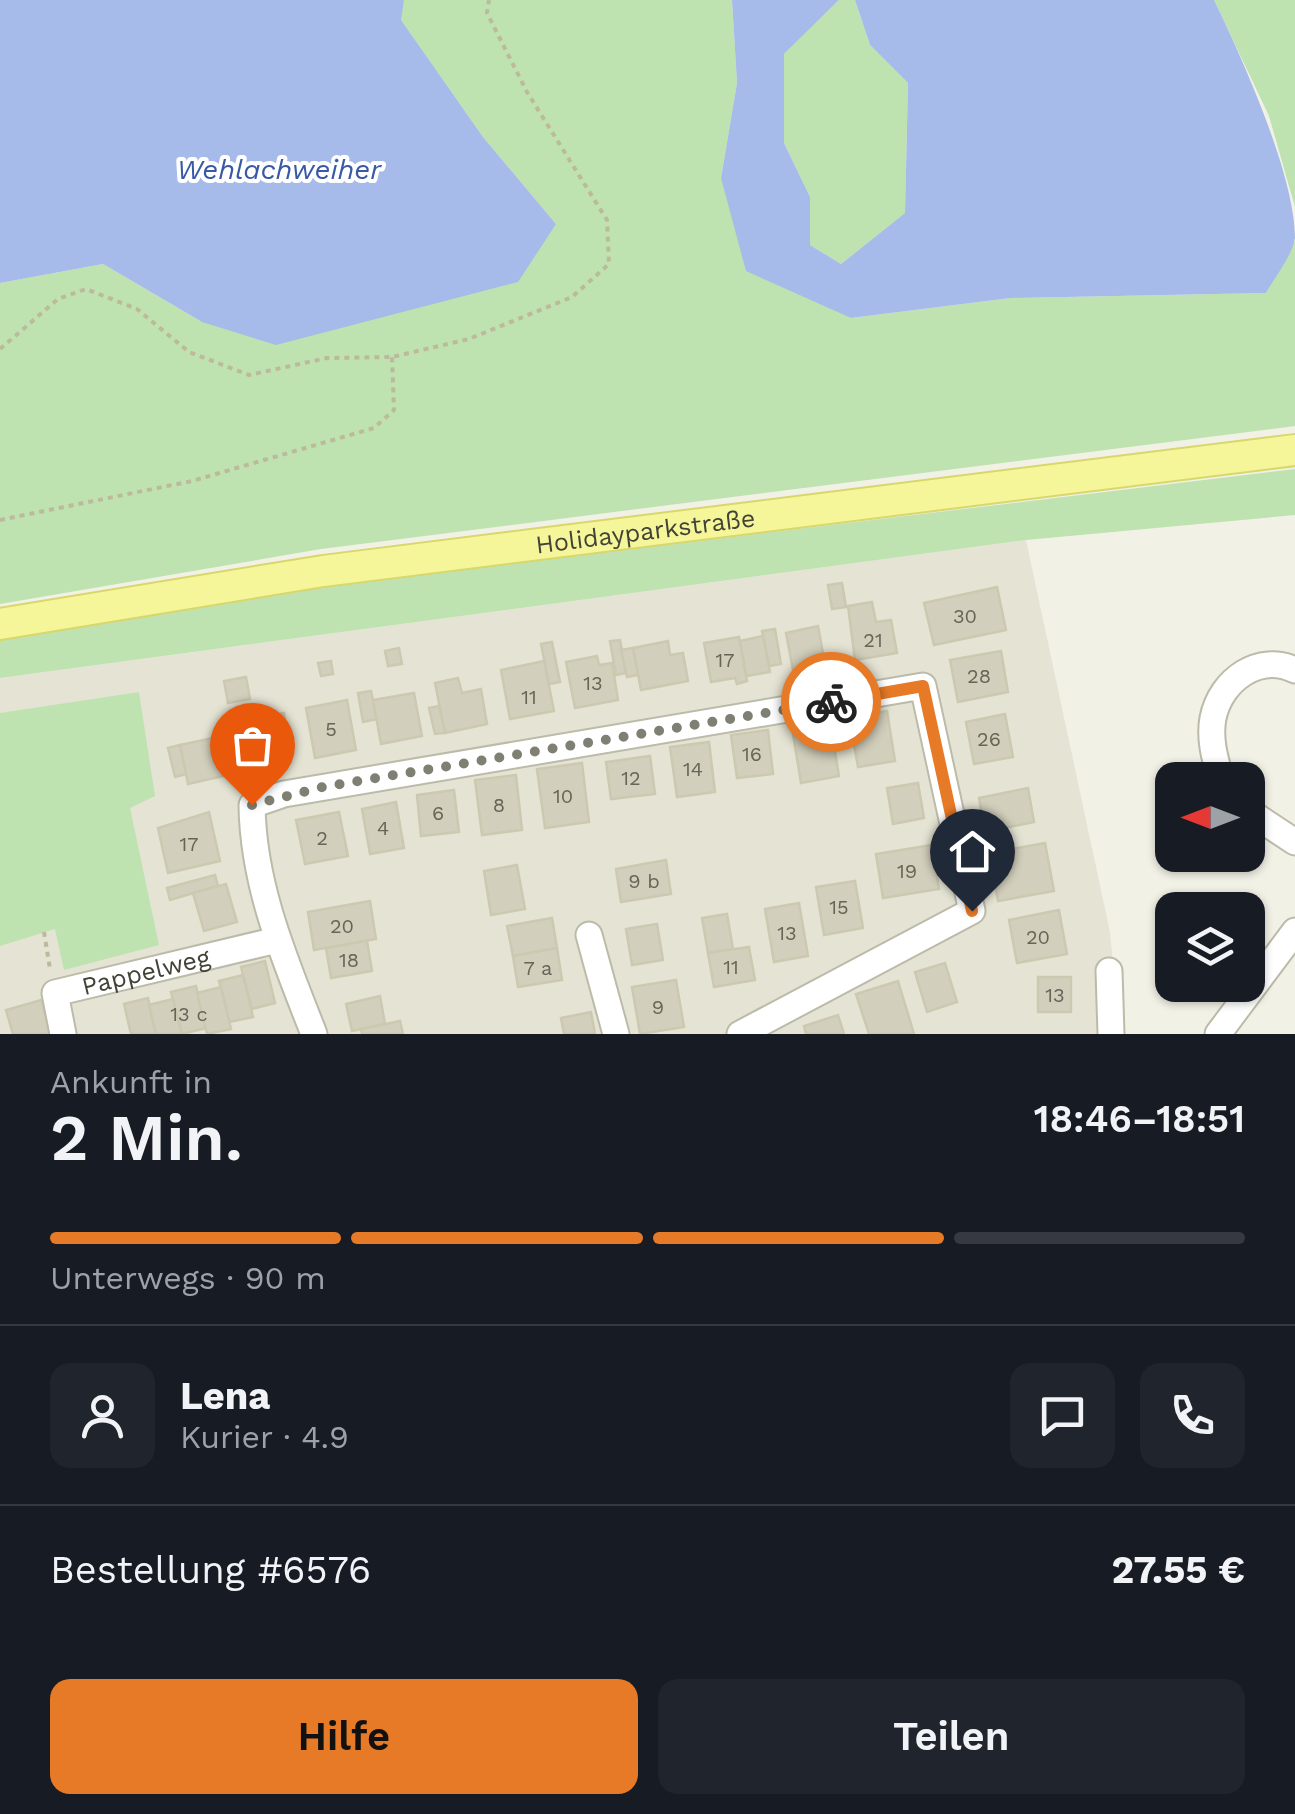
<!DOCTYPE html>
<html lang="de">
<meta charset="utf-8">
<style>
:root{--surface:#171b24;--page:#20242c;--text:#f1f3f6;--muted:#9ea1a6;--line:#363941;--accent:#e77a26}
body{margin:0;font-family:"Work Sans",sans-serif;background:var(--page);color:var(--text);height:100vh;display:flex;flex-direction:column;font-size:38px;white-space:nowrap}
*{box-sizing:border-box;margin:0}
p{font-size:32px;color:var(--muted)}
.icon{flex:none;width:55px;height:55px;fill:none;stroke:currentColor;stroke-width:2;stroke-linecap:round;stroke-linejoin:round}
.map{position:relative;height:1034px;overflow:hidden}
.side{display:flex;flex-direction:column;background:var(--surface);flex:1}
.side>*{flex:none}
.needle{width:65px;rotate:270deg}
.fabs{position:absolute;left:1155px;top:762px;display:grid;gap:20px}
.fabs a{display:grid;place-items:center;width:110px;height:110px;border-radius:20px;background:var(--surface);box-shadow:0 2px 8px #0004;font-size:50px}
.pin{position:absolute;display:grid;place-items:center;width:85px;height:85px;color:#fff;margin:-102px -42px;border-radius:50% 50% 50% 0;rotate:-45deg;box-shadow:0 0 10px #0007}
.pin .icon{rotate:45deg}
.courier{position:absolute;display:grid;place-items:center;width:100px;height:100px;margin:-50px;border:8px solid #e77a26;border-radius:50%;background:#fff;color:#222;box-shadow:0 2px 12px #0007}
.overview em{font-style:normal;font-weight:600}
.overview div{display:flex;flex-direction:column-reverse}
.overview{display:flex;align-items:center;justify-content:space-between;height:170px;padding:0 50px}
h1{font-size:65px;font-weight:600;line-height:75px}
.bar{display:grid;grid-template-columns:repeat(4,1fr);gap:15px 10px;align-content:center;height:120px;padding:0 50px}
.bar i{height:12px;border-radius:8px;background:var(--line)}
.bar .selected{background:var(--accent)}
.bar p{grid-column:span 4}
.line{display:flex;align-items:center;gap:25px;padding:0 50px;border-top:2px solid var(--line)}
.line div{flex:1}
.round{display:grid;place-items:center;flex:none;width:105px;height:105px;border-radius:20px;background:var(--page)}
.action{display:flex;gap:20px;margin-top:auto;padding:20px 50px}
.action a{flex:1;height:115px;border-radius:20px;background:var(--accent);color:#111;font-size:40px;font-weight:600;line-height:115px;text-align:center}
.action a+a{background:var(--page);color:var(--text)}
.map>svg:first-child{display:block}
.residential{fill:#e5e4d4}
.green{fill:#bfe2b1}
.water{fill:#a6bbe9}
.building{fill:#d2cfbc;stroke:#ccc9b0;stroke-width:2.5}
.lines{fill:none;stroke-linecap:round;stroke-linejoin:round}
.minor-casing{stroke:#bcbba9;stroke-width:29}
.major-casing{stroke:#d9d76c;stroke-width:34}
.path{stroke:#bcba9c;stroke-width:4;stroke-dasharray:5 5;stroke-linecap:butt}
.minor{stroke:#fff;stroke-width:25}
.major{stroke:#f5f59a;stroke-width:30}
.done{stroke:#807f74;stroke-width:10;stroke-dasharray:0 18}
.route{stroke:#e77a26;stroke-width:12}
.labels{text-anchor:middle;dominant-baseline:central;stroke-width:8;stroke-linejoin:round;paint-order:stroke}
.number-label{font-size:20px;fill:#676558}
.street-label{font-size:25px;fill:#434236;stroke:#fff}
.water-label{font-size:28px;font-style:italic;fill:#3859a6;stroke:#fff}
</style>
<div class="map">
<svg width="1295" height="1034" viewBox="0 0 1295 1034">
<rect width="100%" height="100%" fill="#f1f1e6"/>
<polygon class="residential" points="1026,540 1110,932 1120,1034 0,1034 0,678"/>
<g class="green">
<polygon points="404,0 732,0 737,83 721,178 851,318 1011,298 1266,293 1295,241 1295,426 321,549 0,604 0,283 103,264 202,322 556,224 483,137 400,19"/>
<polygon points="839,0 855,0 870,45 908,83 905,213 841,264 810,245 810,197 784,143 784,54"/>
<polygon points="1214,0 1295,0 1295,207 1269,116"/>
<polygon points="1295,469 1295,515 1026,540 0,678 0,640 309,588"/>
<polygon points="139,692 155,796 130,808 159,945 64,970 55,929 0,946 0,713"/>
</g>
<g class="water">
<polygon points="0,0 404,0 401,20 483,137 556,224 518,282 276,345 202,322 103,264 0,283"/>
<path d="M732,0H839L784,54V143L810,197V245L841,264L905,213L908,83L870,45L855,0H1214C1242,58 1295,175 1295,238C1292,256 1275,277 1266,293L1011,298L851,318L746,271L721,178L737,83Z"/>
</g>
<g class="building">
<polygon points="842,583 846,607 832,609 828,585"/>
<polygon points="997,587 1006,630 934,645 924,603"/>
<polygon points="872,602 876,622 891,620 897,653 855,660 848,606"/>
<polygon points="818,626 825,664 793,670 786,633"/>
<polygon points="775,629 781,664 769,666 762,631"/>
<polygon points="763,636 770,672 746,676 740,641"/>
<polygon points="739,637 747,681 737,684 735,678 711,682 704,643"/>
<polygon points="620,640 626,673 616,675 610,641"/>
<polygon points="668,641 670,655 683,653 688,681 641,690 633,648"/>
<polygon points="552,642 560,682 549,684 541,644"/>
<polygon points="399,648 402,664 388,666 385,651"/>
<polygon points="633,648 638,675 627,677 621,650"/>
<polygon points="1001,651 1008,692 958,702 950,660"/>
<polygon points="597,656 599,665 612,663 618,700 575,708 566,662"/>
<polygon points="331,661 333,674 321,676 318,663"/>
<polygon points="544,661 554,711 510,719 501,670"/>
<polygon points="246,677 250,699 228,703 224,681"/>
<polygon points="458,678 462,693 481,689 487,724 445,733 435,683"/>
<polygon points="371,691 377,719 363,722 358,693"/>
<polygon points="414,693 422,736 381,744 373,700"/>
<polygon points="347,700 356,750 315,758 306,708"/>
<polygon points="439,706 445,733 435,734 429,708"/>
<polygon points="887,711 895,761 858,767 849,717"/>
<polygon points="284,713 290,763 252,770 242,721"/>
<polygon points="1005,714 1013,757 974,764 966,722"/>
<polygon points="830,722 839,776 801,783 792,728"/>
<polygon points="768,730 773,774 737,778 731,735"/>
<polygon points="223,736 232,774 188,784 180,745"/>
<polygon points="709,742 715,792 677,797 670,747"/>
<polygon points="180,745 186,774 175,777 168,748"/>
<polygon points="650,756 655,794 611,799 606,762"/>
<polygon points="582,763 589,822 545,828 537,769"/>
<polygon points="516,775 522,830 482,835 475,780"/>
<polygon points="918,783 924,818 893,824 887,788"/>
<polygon points="1028,788 1034,822 985,832 979,798"/>
<polygon points="454,790 459,832 421,836 417,795"/>
<polygon points="396,802 404,848 370,854 362,809"/>
<polygon points="209,812 220,861 168,873 158,828"/>
<polygon points="339,812 348,856 305,864 296,820"/>
<polygon points="1045,843 1054,891 998,901 989,853"/>
<polygon points="932,845 939,889 883,898 876,854"/>
<polygon points="666,860 671,894 621,902 616,869"/>
<polygon points="517,865 525,909 491,915 484,871"/>
<polygon points="215,875 218,886 170,900 167,888"/>
<polygon points="855,881 863,928 824,935 816,887"/>
<polygon points="226,884 237,922 204,931 193,893"/>
<polygon points="370,901 376,939 314,950 308,912"/>
<polygon points="799,903 808,956 774,962 765,909"/>
<polygon points="1059,910 1067,954 1017,963 1009,920"/>
<polygon points="727,914 733,949 708,953 702,918"/>
<polygon points="552,918 557,948 513,956 507,926"/>
<polygon points="657,924 663,960 632,965 626,929"/>
<polygon points="367,941 372,971 331,978 326,948"/>
<polygon points="749,947 755,980 714,987 708,953"/>
<polygon points="557,948 562,980 518,987 513,956"/>
<polygon points="265,961 275,1003 252,1009 241,967"/>
<polygon points="945,963 957,1002 927,1012 915,972"/>
<polygon points="243,975 253,1017 229,1022 219,981"/>
<rect x="1038" y="977" width="33" height="35"/>
<polygon points="676,980 684,1027 640,1034 632,987"/>
<polygon points="898,981 914,1034 869,1034 856,994"/>
<polygon points="196,986 206,1028 182,1034 171,992"/>
<polygon points="221,987 231,1029 207,1034 197,993"/>
<polygon points="380,996 385,1024 352,1031 346,1004"/>
<polygon points="148,998 156,1034 131,1034 124,1004"/>
<polygon points="173,999 182,1034 156,1034 149,1005"/>
<polygon points="41,1000 51,1034 13,1034 6,1010"/>
<polygon points="591,1012 595,1034 564,1034 561,1018"/>
<polygon points="838,1015 844,1034 806,1034 804,1026"/>
<polygon points="400,1021 403,1034 362,1034 361,1029"/>
</g>
<g class="lines">
<defs>
<g id="minor">
<path d="M1221,780C1215,759 1209,739 1213,718C1221,679 1260,653 1295,670"/>
<polyline points="1248,811 1295,842"/>
<polyline points="589,935 616,1034"/>
<polyline points="1109,971 1111,1034"/>
<path id="s1" d="M63,1034L55,993L277,940"/>
<path d="M314,1034C285,960 253,886 252,805L284,794L923,686L972,911L740,1034"/>
<polyline points="1218,1034 1295,931"/>
</g>
<g id="major">
<path id="s2" d="M0,624L323,571L1295,450"/>
</g>
</defs>
<use href="#minor" class="minor-casing"/>
<use href="#major" class="major-casing"/>
<g class="path">
<polyline points="0,349 58,299 86,289 137,309 189,352 249,375 327,358 392,357 469,339 572,297 609,264 607,220 527,92 487,13 489,0"/>
<polyline points="0,520 192,481 374,428 394,410 392,357"/>
<polyline points="44,932 50,969"/>
</g>
<use href="#minor" class="minor"/>
<use href="#major" class="major"/>
</g>
<g class="lines">
<polyline class="done" points="252,805 323,787 831,702"/>
<polyline class="route" points="831,702 923,686 972,911"/>
</g>
<g class="labels">
<g class="number-label">
<text x="965" y="616">30</text>
<text x="873" y="640">21</text>
<text x="725" y="660">17</text>
<text x="979" y="676">28</text>
<text x="593" y="683">13</text>
<text x="529" y="697">11</text>
<text x="331" y="729">5</text>
<text x="989" y="739">26</text>
<text x="752" y="754">16</text>
<text x="693" y="769">14</text>
<text x="631" y="778">12</text>
<text x="563" y="796">10</text>
<text x="499" y="805">8</text>
<text x="438" y="813">6</text>
<text x="383" y="828">4</text>
<text x="322" y="838">2</text>
<text x="189" y="844">17</text>
<text x="907" y="871">19</text>
<text x="644" y="881">9 b</text>
<text x="839" y="907">15</text>
<text x="342" y="926">20</text>
<text x="787" y="933">13</text>
<text x="1038" y="937">20</text>
<text x="349" y="960">18</text>
<text x="731" y="967">11</text>
<text x="538" y="968">7 a</text>
<text x="1055" y="995">13</text>
<text x="658" y="1007">9</text>
<text x="189" y="1014">13 c</text>
</g>
<g class="street-label">
<text stroke="none"><textPath href="#s2" startOffset="652">Holidayparkstraße</textPath></text>
<text stroke="none"><textPath href="#s1" startOffset="135">Pappelweg</textPath></text>
</g>
<g class="water-label">
<text x="279" y="169">Wehlachweiher</text>
</g>
</g>
</svg>
<div class="fabs">
<a><svg class="needle" viewBox="-14 -14 28 28"><path d="M0-13l5 13h-10z" fill="#e53935"/><path d="M0 13l5-13h-10z" fill="#9ea1a6"/></svg></a>
<a><svg class="icon" aria-label="layers" viewBox="0 0 24 24"><path d="M12 4l9 5-9 5-9-5zM3 14l9 5 9-5"/></svg></a>
</div>
<div class="pin" style="left:252px;top:805px;background:#ea580c"><svg class="icon" aria-label="bag" viewBox="0 0 24 24"><path d="M5 8h14l-1 12H6zM9 8a3 3 0 0 1 6 0"/></svg></div>
<div class="pin" style="left:972px;top:911px;background:#1f2937"><svg class="icon" aria-label="home" viewBox="0 0 24 24"><path d="M3 11l9-7 9 7M6 9v11h12V9"/></svg></div>
<div class="courier" style="left:831px;top:702px"><svg class="icon" aria-label="bike" viewBox="0 0 24 24"><circle cx="6" cy="16" r="4"/><circle cx="18" cy="16" r="4"/><path d="M6 16l4-8h5l3 8M10 8l3 8H6M13 5h3"/></svg></div>
</div>
<section class="side">
<div class="overview"><div><h1>2 Min.</h1><p>Ankunft in</p></div><em>18:46–18:51</em></div>
<div class="bar"><i class="selected"></i><i class="selected"></i><i class="selected"></i><i></i><p>Unterwegs · 90 m</p></div>
<div class="line" style="height:180px"><a class="round"><svg class="icon" aria-label="person" viewBox="0 0 24 24"><circle cx="12" cy="8" r="4"/><path d="M4 21q1-7 8-7t8 7"/></svg></a><div><b>Lena</b><p>Kurier · 4.9</p></div><a class="round"><svg class="icon" aria-label="chat" viewBox="0 0 24 24"><path d="M4 5h16v11H9l-5 4z"/></svg></a><a class="round"><svg class="icon" aria-label="phone" viewBox="0 0 24 24"><path d="M5 4h4l2 5-3 2q2 4 5 5l2-3 5 2v4C11 20 4 13 5 4z"/></svg></a></div>
<div class="line" style="height:130px"><div>Bestellung #6576</div><b>27.55 €</b></div>
<div class="action"><a>Hilfe</a><a>Teilen</a></div>
</section>
